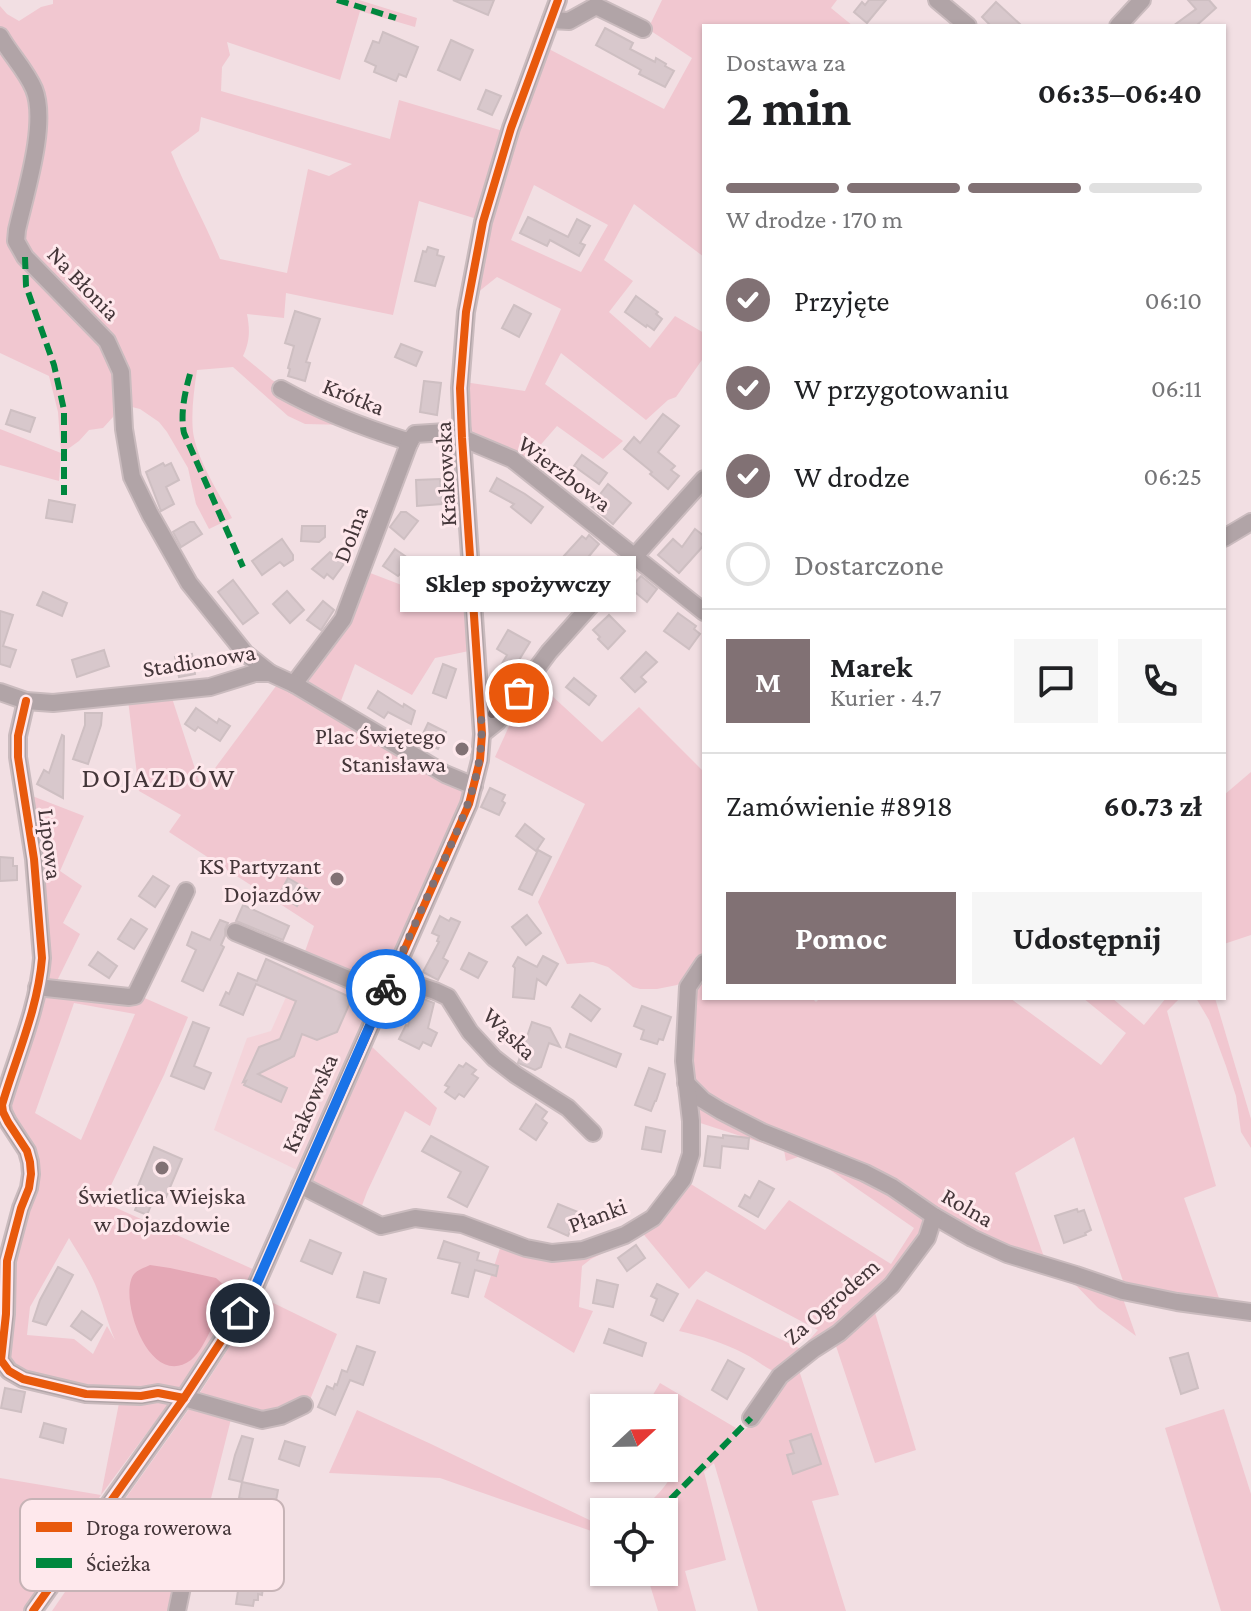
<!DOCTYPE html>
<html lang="pl">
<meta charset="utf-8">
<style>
:root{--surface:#fff;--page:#f6f6f6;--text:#202124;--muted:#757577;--line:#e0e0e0;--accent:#817174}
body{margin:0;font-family:"Crimson Pro",serif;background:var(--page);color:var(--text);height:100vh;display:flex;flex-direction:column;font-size:30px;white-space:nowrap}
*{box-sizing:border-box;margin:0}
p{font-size:26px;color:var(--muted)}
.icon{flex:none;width:44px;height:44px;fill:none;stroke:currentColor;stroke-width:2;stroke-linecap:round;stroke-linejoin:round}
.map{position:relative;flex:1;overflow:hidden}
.sheet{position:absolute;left:702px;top:24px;width:524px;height:976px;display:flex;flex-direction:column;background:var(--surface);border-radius:0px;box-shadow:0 2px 6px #0004}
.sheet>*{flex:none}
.needle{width:52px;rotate:68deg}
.fabs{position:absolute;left:590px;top:1394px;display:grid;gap:16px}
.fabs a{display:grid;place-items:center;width:88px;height:88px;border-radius:0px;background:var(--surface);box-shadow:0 2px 6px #0004;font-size:40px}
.pin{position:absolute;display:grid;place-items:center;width:68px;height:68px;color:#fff;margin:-34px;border:4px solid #fff;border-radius:50%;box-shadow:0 2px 8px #0007}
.courier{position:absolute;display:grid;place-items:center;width:80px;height:80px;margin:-40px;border:6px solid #1a73e8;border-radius:50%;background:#fff;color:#222;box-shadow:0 2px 10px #0007}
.bubble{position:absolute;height:56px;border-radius:0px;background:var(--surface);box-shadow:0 2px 6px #0004;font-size:26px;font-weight:700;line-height:56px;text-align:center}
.overview em{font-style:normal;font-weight:700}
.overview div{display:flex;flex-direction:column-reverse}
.overview{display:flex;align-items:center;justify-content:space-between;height:136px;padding:0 24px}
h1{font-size:52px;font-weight:700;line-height:60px}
.bar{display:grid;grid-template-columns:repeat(4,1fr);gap:12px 8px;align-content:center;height:96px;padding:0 24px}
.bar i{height:10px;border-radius:6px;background:var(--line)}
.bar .active{background:var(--accent)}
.bar p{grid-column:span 4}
.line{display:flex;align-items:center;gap:20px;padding:0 24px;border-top:2px solid var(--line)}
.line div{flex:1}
.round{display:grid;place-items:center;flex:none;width:84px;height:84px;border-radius:0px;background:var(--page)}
ol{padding:0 24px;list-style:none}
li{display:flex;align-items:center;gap:24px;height:88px}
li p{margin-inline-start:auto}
li .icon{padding:8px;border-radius:50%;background:var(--accent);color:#fff;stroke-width:4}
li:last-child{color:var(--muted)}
li i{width:44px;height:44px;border:4px solid var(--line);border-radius:50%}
.action{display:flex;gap:16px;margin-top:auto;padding:16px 24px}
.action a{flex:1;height:92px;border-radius:0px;background:var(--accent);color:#fff;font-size:32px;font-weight:700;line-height:92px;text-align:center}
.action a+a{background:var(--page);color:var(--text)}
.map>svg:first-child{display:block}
.built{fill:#f4d4da}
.green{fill:#f1c7d0;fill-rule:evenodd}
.water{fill:#e5a8b6}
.building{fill:#d8c8cc;stroke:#cebfc2;stroke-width:2}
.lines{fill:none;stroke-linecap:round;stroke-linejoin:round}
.minor-casing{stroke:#cabbbe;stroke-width:20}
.minor{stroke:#b1a4a7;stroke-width:16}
.quiet{stroke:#00873e;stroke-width:6;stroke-dasharray:12 6;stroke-linecap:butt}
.cycleway-casing{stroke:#fee8ec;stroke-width:13}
.cycleway{stroke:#e8590c;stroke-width:8}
.done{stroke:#817174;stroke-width:8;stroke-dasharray:0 14.4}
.route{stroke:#1a73e8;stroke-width:10}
.poi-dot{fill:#817174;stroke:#fee8ec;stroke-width:3}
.labels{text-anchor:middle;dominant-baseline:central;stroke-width:6;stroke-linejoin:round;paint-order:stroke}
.street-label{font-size:24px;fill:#443639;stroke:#fee8ec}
.poi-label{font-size:24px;fill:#443639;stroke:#fee8ec;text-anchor:end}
.quarter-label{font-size:28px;letter-spacing:2px;fill:#443639;stroke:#fee8ec}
.key{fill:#fee8ec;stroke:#c6b3b6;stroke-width:2}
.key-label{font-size:22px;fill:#443639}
</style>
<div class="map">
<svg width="1251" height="1611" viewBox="0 0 1251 1611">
<rect width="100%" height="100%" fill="#f2dfe3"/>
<polygon class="built" points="301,963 380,995 299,1171 214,1130 247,1038 271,1031"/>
<g class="green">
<path d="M53,0H359L417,18L415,27L360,11L340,80L227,42L230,55L222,67L221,91L390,139L399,100L503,131L477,219L419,201L393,315L286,293L284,318L247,314C250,330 250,341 243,356L272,380L348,425L305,424L288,416L233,367L197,370C194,390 191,412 193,432C197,460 219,493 232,518L209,529L196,504L188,468L167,432L159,422L140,409L116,403L113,417L103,428L89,430L79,441L61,454L59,481L0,465V429L61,453L58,412L49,376L0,353V6L7,14L19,21L41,7L53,4ZM201,117L352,164L329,176L308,169L287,273L220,259C205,223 186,189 171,152L199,131Z"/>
<path d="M662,0H837L831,8L853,26H704V257L634,204L604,260L633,281L609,312L650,348L675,316L704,333V357L676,397L668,400L646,420L561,353L545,384L623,441L603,459L557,426L524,464L465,436L464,382L525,391L561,309L497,277L472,297L501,177L547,48L664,109L692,58L648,29ZM534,185L608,225L581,272L511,240Z"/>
<polygon points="365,571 412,589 465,576 469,651 435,658 412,695 355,664 339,706 299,682"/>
<polygon points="279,682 467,792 382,990 303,957 314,926 169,832 181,815 139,791 128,700 171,695 201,787"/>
<polygon points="537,682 602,742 639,707 704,772 704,957 688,978 677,985 657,989 640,989 633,987 608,967 593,962 567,964 538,902 585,804 495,757 510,724"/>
<polygon points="1251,772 1251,935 1224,944 1224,795"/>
<polygon points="27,794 84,816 60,871 82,886 63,923 80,934 55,985 41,984"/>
<path d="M704,969V998H812L816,1002L820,998H1010L1101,1065L1126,1033L1083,998H1112L1144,1025L1166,998H1180L1167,1011L1216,1186L1184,1198L1220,1301L1184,1298L1123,1281L1074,1137L1015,1173L1045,1260L988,1240L933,1213L924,1237L889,1283L778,1373C766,1369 757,1360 745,1354C724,1343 702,1336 679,1331L697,1299L801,1349L818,1330L706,1271L689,1289L640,1230L686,1181L765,1230L789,1200L891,1264L914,1228L807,1154L786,1161L784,1150L694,1121L687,1061L694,981Z"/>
<path d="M41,991L140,996L188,1017L164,1075L103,1202L257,1271L180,1395L84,1390L10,1369L6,1332L10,1261L32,1189L7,1113ZM74,1003L135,1014L81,1140L35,1113ZM69,1238C78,1253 88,1268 95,1284C103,1303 107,1322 115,1340L107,1326L93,1354L74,1339L27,1335L30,1307Z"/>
<polygon points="1196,998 1215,998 1251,1119 1251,1148 1241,1132 1236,1096 1226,1066 1209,1020"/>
<polygon points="371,1046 437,1108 430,1126 405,1111 367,1192 360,1211 310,1187"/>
<polygon points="502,1242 551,1256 610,1243 611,1249 591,1259 582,1266 579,1307 593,1311 574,1353 484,1297"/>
<polygon points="1067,1276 1121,1293 1136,1336 1098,1308"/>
<polygon points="261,1297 337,1334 307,1407 282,1419 232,1415 202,1534 189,1545 111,1519 196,1399"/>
<polygon points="873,1306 916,1450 875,1463 834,1340"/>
<path d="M798,1367L839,1495L812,1501L846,1611H758L714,1463L704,1472L726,1560L685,1571L696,1611H658L646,1572H664V1512H640C655,1496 681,1477 674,1452L664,1447V1408H645L660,1383L736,1428L741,1433L754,1422L782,1380Z"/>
<polygon points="120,1398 172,1399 101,1495 25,1611 0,1611 0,1478 101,1495"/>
<polygon points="1224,1409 1251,1494 1251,1611 1221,1611 1165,1428"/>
<polygon points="357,1410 431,1444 604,1527 604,1549 601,1549 597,1533 440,1478 329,1473"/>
<polygon points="110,1526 165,1534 183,1547 174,1611 52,1611"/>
</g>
<path class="water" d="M150,1265L170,1268L216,1278L227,1288C220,1307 207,1347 191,1360C152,1389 122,1309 131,1280C134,1270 142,1269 150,1265Z"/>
<g class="building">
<polygon points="453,0 494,0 488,15"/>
<polygon points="869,0 886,0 867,23 854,12 862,2 865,5"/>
<polygon points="1188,0 1209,0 1216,8 1196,26 1173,26 1196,9"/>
<polygon points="996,2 1022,26 991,26 982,17"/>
<polygon points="605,28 633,43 630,49 655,62 656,58 666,64 665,66 674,71 665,87 639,74 641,70 596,45"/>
<polygon points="383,32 418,47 406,77 399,74 396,81 374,72 376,66 365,61 373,41 379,43"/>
<polygon points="451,40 473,50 460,80 438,70"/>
<polygon points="486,90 501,96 492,115 478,109"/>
<polygon points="528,217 568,237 577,219 590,226 580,243 585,245 579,256 550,240 547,246 520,233"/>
<polygon points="428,247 438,250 437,255 444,257 435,286 415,281 423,251 426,252"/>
<polygon points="636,296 658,312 656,314 662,319 654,330 647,325 646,327 625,312"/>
<polygon points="514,305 531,314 519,337 502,328"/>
<polygon points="295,311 320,319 306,362 310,363 305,381 288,376 290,369 288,368 294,346 285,343"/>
<polygon points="401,344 422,352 416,366 395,357"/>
<polygon points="424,381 441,383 437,415 420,412"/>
<polygon points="11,410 35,418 30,432 6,424"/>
<polygon points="663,414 679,426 658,452 675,466 671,470 679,476 668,489 650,474 652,472 624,449 634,437 640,443"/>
<polygon points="582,455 607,473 599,484 574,466"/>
<polygon points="163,463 165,466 171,463 179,480 166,487 174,504 161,511 146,472"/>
<polygon points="497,478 525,494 543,507 531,523 511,507 514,504 490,491"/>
<polygon points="440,479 442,504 417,506 416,480"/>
<polygon points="608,484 631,503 613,524 591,506"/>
<polygon points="49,500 75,505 72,522 46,518"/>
<polygon points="401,512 406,512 418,521 404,539 390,527"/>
<polygon points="190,522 194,522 202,534 181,547 173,532"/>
<polygon points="302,526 325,526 325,537 319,542 301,541"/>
<polygon points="695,529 704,536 704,545 679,573 658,555 673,539 682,547"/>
<polygon points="589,535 599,544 580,567 583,570 570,584 553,568 582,536 586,539"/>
<polygon points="282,539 293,555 293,560 284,566 280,562 262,575 252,561"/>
<polygon points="395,549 418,565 408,580 400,574 398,576 383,566"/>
<polygon points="330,552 344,564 333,579 327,574 324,578 312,569"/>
<polygon points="641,576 657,589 647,602 630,588"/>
<polygon points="233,580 258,613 243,624 218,592"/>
<polygon points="287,591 304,610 290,623 273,604"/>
<polygon points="43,592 67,603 62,616 37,605"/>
<polygon points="323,601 334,610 321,630 307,620"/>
<polygon points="0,611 13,615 3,646 16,650 10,667 0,664"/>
<polygon points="678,613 696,626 694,629 700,634 689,649 664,631"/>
<polygon points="609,615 625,631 608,649 598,639 600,637 593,630"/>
<polygon points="508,630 530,642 508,678 497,672 507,655 497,649"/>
<polygon points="104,650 109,666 77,677 72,660"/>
<polygon points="646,652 657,662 641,677 646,682 635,692 621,678"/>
<polygon points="192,654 195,674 179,677 175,657"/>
<polygon points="443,664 456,669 446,698 433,693"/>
<polygon points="574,678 596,696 589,705 566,687"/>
<polygon points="378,691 403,707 404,704 415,711 411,724 388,712 384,718 368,708"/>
<polygon points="196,708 217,723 219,719 230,726 220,741 198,727 195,731 185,724"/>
<polygon points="85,713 102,713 101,725 88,764 73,759 85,725"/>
<polygon points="428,723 446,732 438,749 420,740"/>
<polygon points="62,735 64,736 63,798 37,784 44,770 49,773"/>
<polygon points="490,788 505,795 502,801 505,803 499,815 481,807"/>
<polygon points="525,824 544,839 536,851 516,836"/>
<polygon points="538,850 551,857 532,895 519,889"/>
<polygon points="0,857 13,858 13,866 17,866 17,880 0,881"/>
<polygon points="153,876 169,886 155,907 139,896"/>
<polygon points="288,878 307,889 297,906 279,895"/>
<polygon points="243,905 289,926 283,940 236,921"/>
<polygon points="527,915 541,933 526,945 512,927"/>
<polygon points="440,916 449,921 451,918 460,922 443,958 448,961 438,980 423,972 439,942 437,941 439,936 432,933"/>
<polygon points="131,919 147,929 134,949 118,939"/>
<polygon points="220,920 228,923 225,929 225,936 221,945 224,947 203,991 182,981 196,950 187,945 192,932 210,940"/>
<polygon points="98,952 117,966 109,978 89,965"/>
<polygon points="469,953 487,962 478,978 461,969"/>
<polygon points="543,956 558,964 546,985 537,979 534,999 513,997 515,968 513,966 518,957 537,967"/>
<polygon points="266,959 352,998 337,1032 317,1040 302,1034 294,1056 258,1074 287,1088 281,1102 244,1085 246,1081 243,1082 259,1047 280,1039 296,1001 256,984 243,1015 220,1005 226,992 229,994 238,973 257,981"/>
<polygon points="580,995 600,1009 591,1021 572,1007"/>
<polygon points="416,996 434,1003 428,1028 437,1033 431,1046 423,1042 419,1049 399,1039 406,1025 408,1026"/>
<polygon points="642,1006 671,1017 663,1040 659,1039 657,1044 641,1039 644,1030 634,1026"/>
<polygon points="193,1022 209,1028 194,1066 211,1073 204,1089 171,1076"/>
<polygon points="532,1022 550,1028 560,1047 549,1043 541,1067 535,1070 518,1063"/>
<polygon points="570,1034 621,1054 616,1067 566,1047"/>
<polygon points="466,1063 476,1070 472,1074 478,1078 464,1097 459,1094 455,1099 445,1092 449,1087 445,1085 459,1065 463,1067"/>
<polygon points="649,1068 665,1074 656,1101 655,1101 651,1111 635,1105"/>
<polygon points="536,1104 547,1112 542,1119 547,1123 536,1140 520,1129"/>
<polygon points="646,1127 665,1131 661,1152 642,1149"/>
<polygon points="723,1135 749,1138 748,1149 722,1146 720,1168 704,1166 708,1136 723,1138"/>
<polygon points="431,1136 488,1167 467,1207 448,1197 461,1172 422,1151"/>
<polygon points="154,1147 182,1159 166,1197 156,1193 147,1215 135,1210 144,1188 138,1186"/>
<polygon points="759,1181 774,1189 758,1217 739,1206 745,1195 750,1198"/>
<polygon points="558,1204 578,1212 568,1236 548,1227"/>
<polygon points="1077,1209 1078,1212 1084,1210 1091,1230 1085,1233 1086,1235 1064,1243 1055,1216"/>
<polygon points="310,1240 341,1253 332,1274 301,1261"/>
<polygon points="444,1241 479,1253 477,1260 498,1266 496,1276 475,1270 468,1297 452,1293 460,1263 438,1258"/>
<polygon points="636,1245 645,1258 627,1271 618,1258"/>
<polygon points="58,1267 73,1275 46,1325 33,1321 40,1300"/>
<polygon points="364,1272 386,1279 379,1303 357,1297"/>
<polygon points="597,1280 618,1285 613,1307 593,1303"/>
<polygon points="657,1284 678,1294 663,1321 651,1315 657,1299 651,1296"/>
<polygon points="82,1311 102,1325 91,1340 71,1326"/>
<polygon points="609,1329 646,1343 642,1356 604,1343"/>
<polygon points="357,1346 375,1352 363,1385 350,1380 335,1415 318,1407 327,1386 333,1389 335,1384 337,1385 342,1370 347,1372"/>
<polygon points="1188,1353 1198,1388 1181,1394 1170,1358"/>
<polygon points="728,1360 744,1369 727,1399 712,1390"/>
<polygon points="5,1388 25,1392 21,1412 1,1408"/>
<polygon points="44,1423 66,1429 63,1443 40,1437"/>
<polygon points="811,1434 821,1464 793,1474 787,1455 794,1453 790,1441"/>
<polygon points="242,1436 253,1439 242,1482 229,1479 235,1455"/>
<polygon points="285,1441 305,1447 299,1466 279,1459"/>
<polygon points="242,1482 278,1490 275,1506 239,1498"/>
<polygon points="244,1551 267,1554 262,1595 258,1594 258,1600 254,1600 253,1606 236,1604"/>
</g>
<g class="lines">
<defs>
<g id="minor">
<polyline points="937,0 968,26"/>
<polyline points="551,20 569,21 596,6 643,29"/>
<polyline points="1118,26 1142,0"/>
<path d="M0,36C10,54 26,70 34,89C48,123 25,194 17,230L16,241L25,257L107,341L121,372L124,429L132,477L150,514L189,583L245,653L270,673"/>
<path d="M281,389C322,412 365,428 410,442"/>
<polyline points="462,438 512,459 704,612"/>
<polyline points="1224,538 1251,522"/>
<polyline points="294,684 343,619 410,441 415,434 462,431"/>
<polyline points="0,692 26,701 53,703 210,687 255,673 270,673 294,684 445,774 474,786"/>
<path d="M26,701L18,736V757L34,859L42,958C38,1009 16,1057 2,1105L3,1112L8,1122L27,1151L30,1162L31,1174L29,1188L21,1208L7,1261L6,1314L1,1360L9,1371L23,1379L86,1394L141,1396L158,1393L184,1398L262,1420L281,1416L304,1405"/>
<polyline points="482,734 497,722 549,652 704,479"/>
<polyline points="235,932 384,994"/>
<polyline points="392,977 435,991 448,997 470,1032 494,1058 516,1075 568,1108 593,1133"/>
<polyline points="37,987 129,997 135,996 186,891"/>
<polyline points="686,1083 703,1100 721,1111 762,1132 865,1173 892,1187 934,1216 972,1238 1007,1254 1076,1275 1123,1291 1177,1302 1251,1312"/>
<polyline points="300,1185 381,1226 415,1218 462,1224 526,1248 552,1253 583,1250 625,1235 653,1218 683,1179 691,1154 691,1121 684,1061 688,987 704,963"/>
<polyline points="751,1418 780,1376 814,1349 839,1333 892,1285 927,1238 934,1216"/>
<polyline points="97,1520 167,1531 181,1538 186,1547 187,1563 177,1611"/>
<polyline points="33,1611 184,1398 253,1292 469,804 480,760 482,734 462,438 460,388 466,312 483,222 511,128 558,0"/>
</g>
</defs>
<use href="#minor" class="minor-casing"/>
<use href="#minor" class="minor"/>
<g class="quiet">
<polyline points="337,0 396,18"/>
<polyline points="25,257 26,286 54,365 64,410 64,495"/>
<path d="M190,374C185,392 180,414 184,433L243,567"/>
<polyline points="658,1512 751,1418"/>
</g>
<defs>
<g id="cycleway">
<path d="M26,701L18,736V757L34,859L42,958C38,1009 16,1057 2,1105L3,1112L8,1122L27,1151L30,1162L31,1174L29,1188L21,1208L7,1261L6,1314L1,1360L9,1371L23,1379L86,1394L141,1396L158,1393L184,1398"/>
<polyline points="33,1611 184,1398 253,1292 469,804 480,760 482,734 462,438 460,388 466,312 483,222 511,128 558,0"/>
</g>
</defs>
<use href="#cycleway" class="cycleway-casing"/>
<use href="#cycleway" class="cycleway"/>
</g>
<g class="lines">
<path class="done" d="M386,989C402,953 418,917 434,882C458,829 486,777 481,717L506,710L519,693"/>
<polyline class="route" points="240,1313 253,1292 386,989"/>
</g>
<g class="poi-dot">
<circle cx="462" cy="749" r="8"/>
<circle cx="337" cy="879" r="8"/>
<circle cx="162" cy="1168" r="8"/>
</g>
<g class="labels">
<g class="street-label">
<text transform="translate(84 283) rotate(46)">Na Błonia</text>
<text transform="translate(354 396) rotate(22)">Krótka</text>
<text transform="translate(565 473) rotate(37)">Wierzbowa</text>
<text transform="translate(445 474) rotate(-93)">Krakowska</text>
<text transform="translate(350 534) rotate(-69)">Dolna</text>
<text transform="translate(199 660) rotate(-9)">Stadionowa</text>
<text transform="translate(51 844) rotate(83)">Lipowa</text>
<text transform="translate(510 1033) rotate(44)">Wąska</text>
<text transform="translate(309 1103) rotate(-66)">Krakowska</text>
<text transform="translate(968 1207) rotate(30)">Rolna</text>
<text transform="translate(597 1215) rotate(-20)">Płanki</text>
<text transform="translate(831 1301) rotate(-41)">Za Ogrodem</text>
</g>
<g class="poi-label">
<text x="446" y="735">Plac Świętego<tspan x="446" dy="28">Stanisława</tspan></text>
<text x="321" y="865">KS Partyzant<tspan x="321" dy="28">Dojazdów</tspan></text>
<text x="162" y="1195" text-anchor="middle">Świetlica Wiejska<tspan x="162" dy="28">w Dojazdowie</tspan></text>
</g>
<g class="quarter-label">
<text x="159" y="777">DOJAZDÓW</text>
</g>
</g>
<rect x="20" y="1499" width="264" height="92" rx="12" class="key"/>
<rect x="36" y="1522" width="36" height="10" fill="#e8590c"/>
<rect x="36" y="1558" width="36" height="10" fill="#00873e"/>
<g class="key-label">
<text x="86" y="1535">Droga rowerowa</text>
<text x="86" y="1571">Ścieżka</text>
</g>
</svg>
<div class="fabs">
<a><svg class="needle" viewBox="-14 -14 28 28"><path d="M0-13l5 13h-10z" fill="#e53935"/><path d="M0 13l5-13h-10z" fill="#757577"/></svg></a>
<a><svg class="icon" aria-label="locate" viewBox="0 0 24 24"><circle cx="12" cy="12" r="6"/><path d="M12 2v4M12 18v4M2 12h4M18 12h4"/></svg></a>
</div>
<div class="pin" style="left:519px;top:693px;background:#ea580c"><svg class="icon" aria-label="bag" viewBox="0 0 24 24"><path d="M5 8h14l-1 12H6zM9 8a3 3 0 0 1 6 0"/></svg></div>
<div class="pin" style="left:240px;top:1313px;background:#1f2937"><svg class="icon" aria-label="home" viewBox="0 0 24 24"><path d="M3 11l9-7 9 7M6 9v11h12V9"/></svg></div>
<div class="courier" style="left:386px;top:989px"><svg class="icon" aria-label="bike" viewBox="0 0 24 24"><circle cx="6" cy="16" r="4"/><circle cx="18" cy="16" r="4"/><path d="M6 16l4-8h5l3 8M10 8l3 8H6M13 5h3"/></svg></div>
<div class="bubble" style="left:400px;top:556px;width:236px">Sklep spożywczy</div>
<section class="sheet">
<div class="overview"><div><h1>2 min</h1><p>Dostawa za</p></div><em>06:35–06:40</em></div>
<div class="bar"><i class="active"></i><i class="active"></i><i class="active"></i><i></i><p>W drodze · 170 m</p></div>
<ol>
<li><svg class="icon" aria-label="check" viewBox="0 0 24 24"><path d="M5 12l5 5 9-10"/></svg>Przyjęte<p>06:10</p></li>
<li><svg class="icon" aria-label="check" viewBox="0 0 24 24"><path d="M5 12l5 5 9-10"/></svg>W przygotowaniu<p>06:11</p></li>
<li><svg class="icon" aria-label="check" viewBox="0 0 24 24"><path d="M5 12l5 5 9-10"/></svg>W drodze<p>06:25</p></li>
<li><i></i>Dostarczone</li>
</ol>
<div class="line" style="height:144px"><b class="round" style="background:var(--accent);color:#fff">M</b><div><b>Marek</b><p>Kurier · 4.7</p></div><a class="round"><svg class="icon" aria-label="chat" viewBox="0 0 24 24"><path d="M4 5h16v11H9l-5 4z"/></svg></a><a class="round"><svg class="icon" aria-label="phone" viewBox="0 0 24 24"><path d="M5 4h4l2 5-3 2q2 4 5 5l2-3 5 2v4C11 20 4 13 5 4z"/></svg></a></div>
<div class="line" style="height:104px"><div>Zamówienie #8918</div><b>60.73 zł</b></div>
<div class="action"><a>Pomoc</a><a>Udostępnij</a></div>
</section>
</div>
